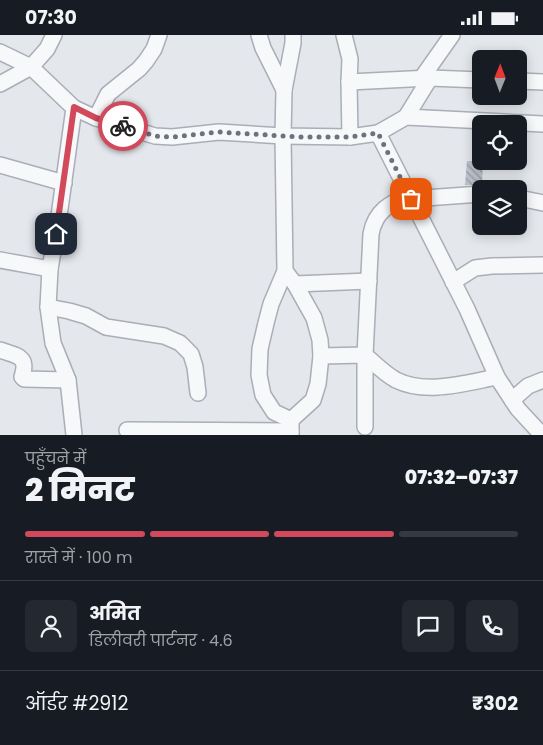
<!DOCTYPE html>
<html lang="hi">
<meta charset="utf-8">
<style>
:root{--surface:#171b24;--page:#242831;--text:#f1f3f6;--muted:#9ea1a6;--line:#363941;--accent:#d1495b}
body{margin:0;font-family:Poppins,"Noto Sans Devanagari",sans-serif;background:var(--page);color:var(--text);height:100vh;display:flex;flex-direction:column;font-size:19px;white-space:nowrap}
*{box-sizing:border-box;margin:0}
p{font-size:16px;color:var(--muted)}
.icon{flex:none;width:28px;height:28px;fill:none;stroke:currentColor;stroke-width:2;stroke-linecap:round;stroke-linejoin:round}
.map{position:relative;height:400px;overflow:hidden}
.drawer{display:flex;flex-direction:column;background:var(--surface);flex:1}
.drawer>*{flex:none}
.needle{width:32px;rotate:1deg}
.buttons{position:absolute;left:472px;top:15px;display:grid;gap:10px}
.buttons a{display:grid;place-items:center;width:55px;height:55px;border-radius:8px;background:var(--surface);box-shadow:0 2px 12px #0003;font-size:25px}
.pin{position:absolute;display:grid;place-items:center;width:42px;height:42px;color:#fff;margin:-21px;border-radius:10px;box-shadow:0 2px 8px #0006}
.courier{position:absolute;display:grid;place-items:center;width:50px;height:50px;margin:-25px;border:4px solid #d1495b;border-radius:50%;background:#fff;color:#222;box-shadow:0 1px 6px #0007}
.head em{font-style:normal;font-weight:800}
.head div{display:flex;flex-direction:column-reverse}
.head{display:flex;align-items:center;justify-content:space-between;height:85px;padding:0 25px}
h1{font-size:32px;font-weight:800;line-height:38px}
.bar{display:grid;grid-template-columns:repeat(4,1fr);gap:8px 5px;align-content:center;height:60px;padding:0 25px}
.bar i{height:6px;border-radius:4px;background:var(--line)}
.bar .active{background:var(--accent)}
.bar p{grid-column:span 4}
.line{display:flex;align-items:center;gap:12px;padding:0 25px;border-top:1px solid var(--line)}
.line div{flex:1}
.round{display:grid;place-items:center;flex:none;width:52px;height:52px;border-radius:8px;background:var(--page)}
.status{display:flex;justify-content:space-between;align-items:center;height:35px;padding:0 25px;background:var(--surface);direction:ltr}
.status svg{height:14px;fill:currentColor}
.map>svg:first-child{display:block}
.building{fill:url(#building-back-hatch)}
.lines{fill:none;stroke-linecap:round;stroke-linejoin:round}
.minor-casing{stroke:#a9aeb7;stroke-width:18}
.minor{stroke:#f7f8fa;stroke-width:15}
.done{stroke:#6c737f;stroke-width:5;stroke-dasharray:0 9}
.route{stroke:#d1495b;stroke-width:6}
</style>
<div class="status"><b>07:30</b><svg viewBox="0 0 49 12"><path d="M0 12V9h3v3zM5 12V6h3v6zM10 12V3h3v9zM15 12V0h3v12zM26 1h20v11H26zM47 4h2v5h-2z"/></svg></div>
<div class="map">
<svg width="543" height="400" viewBox="0 0 543 400">
<defs>
<pattern id="building-back-hatch" width="6" height="6" patternUnits="userSpaceOnUse" patternTransform="scale(1.25)"><rect width="6" height="6" fill="#bbc0ca"/><path d="M-1 5l2 2M0 0l6 6M5-1l2 2" fill="none" stroke="#989da6"/></pattern>
</defs>
<rect width="100%" height="100%" fill="#e4e7ec"/>
<g class="building">
<polygon points="467,126 483,127 482,150 465,150"/>
<polygon points="481,168 481,189 474,189 472,169"/>
</g>
<g class="lines">
<defs>
<g id="minor">
<polyline points="259,0 263,13 284,55"/>
<polyline points="344,0 350,24 349,47 350,102"/>
<polyline points="0,17 31,32 74,73 59,181 50,234 48,272 53,308 68,345 74,400"/>
<polyline points="421,44 452,0"/>
<polyline points="519,46 543,47"/>
<polyline points="349,47 430,43"/>
<polyline points="0,49 31,32 47,14 54,0"/>
<polyline points="74,73 96,83 155,101 172,102 219,97 283,101 350,102 378,98 467,274 497,342 518,374 542,400"/>
<polyline points="406,82 430,43 481,45"/>
<polyline points="96,83 108,59 139,34 146,26 154,14 159,0"/>
<polyline points="378,98 406,82 543,89"/>
<polyline points="0,130 64,148"/>
<polyline points="519,163 543,168"/>
<polyline points="411,164 481,159"/>
<polyline points="0,225 50,234"/>
<polyline points="285,236 295,249 314,283 320,305 321,321 318,349 313,365 291,385"/>
<polyline points="453,247 475,233 492,231 543,230"/>
<polyline points="295,249 369,246"/>
<polyline points="48,272 69,276 86,281 106,292 164,301 180,308 191,319 195,332 198,358"/>
<path d="M0,315C16,321 29,320 22,342L24,344L68,345"/>
<path d="M321,321L365,320C375,329 385,339 396,345C426,360 465,348 497,342"/>
<polyline points="512,365 528,351 543,345"/>
<path d="M365,392V320L371,199C375,176 390,168 410,160"/>
<polyline points="127,395 291,396"/>
<polyline points="291,400 291,385 274,377 263,360 259,340 260,314 266,288 271,269 285,236 283,101 284,55 293,8 293,0"/>
</g>
</defs>
<use href="#minor" class="minor-casing"/>
<use href="#minor" class="minor"/>
</g>
<g class="lines">
<polyline class="done" points="123,91 155,101 172,102 219,97 300,102 350,102 378,98 411,164"/>
<polyline class="route" points="56,199 74,72 96,83 123,91"/>
</g>
</svg>
<div class="buttons">
<a><svg class="needle" viewBox="-14 -14 28 28"><path d="M0-13l5 13h-10z" fill="#e53935"/><path d="M0 13l5-13h-10z" fill="#9ea1a6"/></svg></a>
<a><svg class="icon" aria-label="locate" viewBox="0 0 24 24"><circle cx="12" cy="12" r="6"/><path d="M12 2v4M12 18v4M2 12h4M18 12h4"/></svg></a>
<a><svg class="icon" aria-label="layers" viewBox="0 0 24 24"><path d="M12 4l9 5-9 5-9-5zM3 14l9 5 9-5"/></svg></a>
</div>
<div class="pin" style="left:411px;top:164px;background:#ea580c"><svg class="icon" aria-label="bag" viewBox="0 0 24 24"><path d="M5 8h14l-1 12H6zM9 8a3 3 0 0 1 6 0"/></svg></div>
<div class="pin" style="left:56px;top:199px;background:#1f2937"><svg class="icon" aria-label="home" viewBox="0 0 24 24"><path d="M3 11l9-7 9 7M6 9v11h12V9"/></svg></div>
<div class="courier" style="left:123px;top:91px"><svg class="icon" aria-label="bike" viewBox="0 0 24 24"><circle cx="6" cy="16" r="4"/><circle cx="18" cy="16" r="4"/><path d="M6 16l4-8h5l3 8M10 8l3 8H6M13 5h3"/></svg></div>
</div>
<section class="drawer">
<div class="head"><div><h1>2 मिनट</h1><p>पहुँचने में</p></div><em>07:32–07:37</em></div>
<div class="bar"><i class="active"></i><i class="active"></i><i class="active"></i><i></i><p>रास्ते में · 100 m</p></div>
<div class="line" style="height:90px"><a class="round"><svg class="icon" aria-label="person" viewBox="0 0 24 24"><circle cx="12" cy="8" r="4"/><path d="M4 21q1-7 8-7t8 7"/></svg></a><div><b>अमित</b><p>डिलीवरी पार्टनर · 4.6</p></div><a class="round"><svg class="icon" aria-label="chat" viewBox="0 0 24 24"><path d="M4 5h16v11H9l-5 4z"/></svg></a><a class="round"><svg class="icon" aria-label="phone" viewBox="0 0 24 24"><path d="M5 4h4l2 5-3 2q2 4 5 5l2-3 5 2v4C11 20 4 13 5 4z"/></svg></a></div>
<div class="line" style="height:65px"><div>ऑर्डर #2912</div><b>₹302</b></div>
</section>
